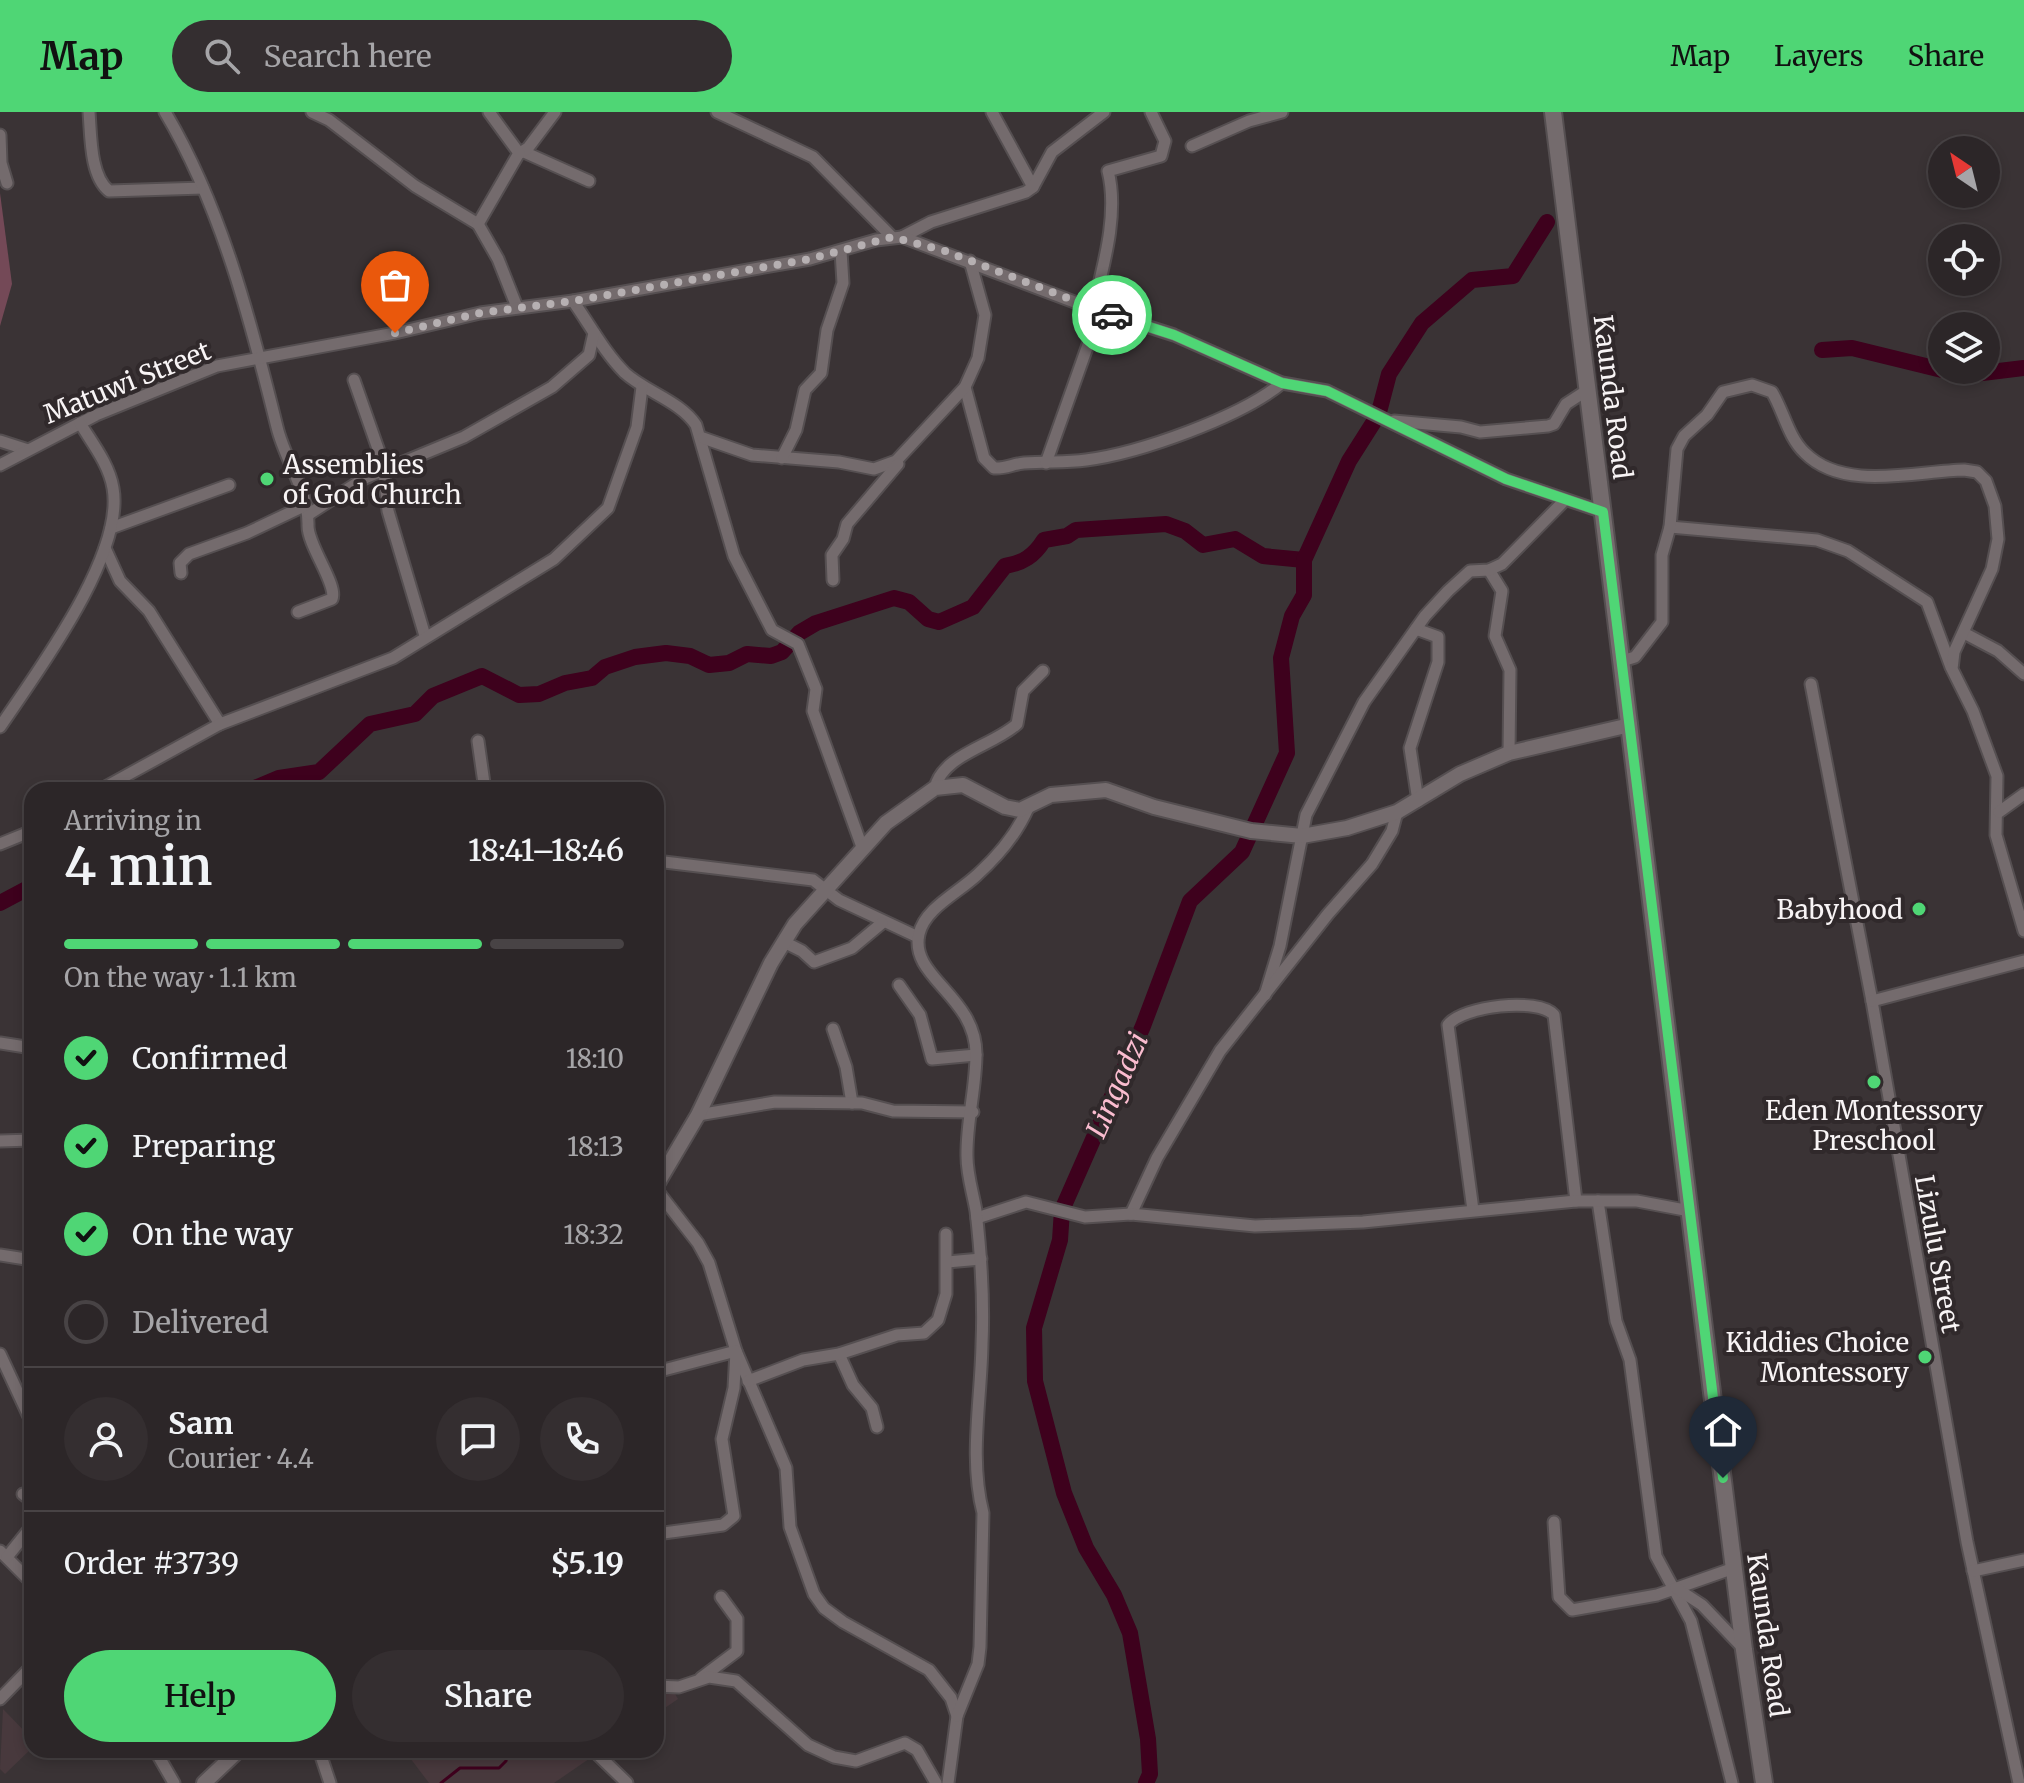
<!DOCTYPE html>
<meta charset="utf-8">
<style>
:root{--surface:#2c2628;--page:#342e30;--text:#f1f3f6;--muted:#a6a5a8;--line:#484345;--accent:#4fd675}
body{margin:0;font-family:Merriweather,serif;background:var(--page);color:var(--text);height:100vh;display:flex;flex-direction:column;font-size:30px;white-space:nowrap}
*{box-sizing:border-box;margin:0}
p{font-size:26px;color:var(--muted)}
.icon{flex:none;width:44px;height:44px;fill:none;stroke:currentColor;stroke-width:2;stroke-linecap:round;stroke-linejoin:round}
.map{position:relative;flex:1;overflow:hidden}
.sheet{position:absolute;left:24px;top:670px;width:640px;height:976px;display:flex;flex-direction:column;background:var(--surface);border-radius:24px;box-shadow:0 4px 12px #0003,0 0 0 2px var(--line)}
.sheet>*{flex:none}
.needle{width:52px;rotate:325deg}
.fabs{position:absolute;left:1928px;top:24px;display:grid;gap:16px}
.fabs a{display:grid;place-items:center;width:72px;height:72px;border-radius:50%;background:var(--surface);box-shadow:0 4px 12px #0003,0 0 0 2px var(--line);font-size:40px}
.pin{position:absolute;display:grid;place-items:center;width:68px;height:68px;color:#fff;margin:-82px -34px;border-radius:50% 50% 50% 0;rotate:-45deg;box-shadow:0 0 8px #0007}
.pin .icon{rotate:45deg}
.courier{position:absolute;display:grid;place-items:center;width:80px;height:80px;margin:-40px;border:6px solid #4fd675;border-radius:50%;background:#fff;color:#222;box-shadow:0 2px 10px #0007}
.headline em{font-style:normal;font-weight:600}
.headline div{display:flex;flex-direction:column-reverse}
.headline{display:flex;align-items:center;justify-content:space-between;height:136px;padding:0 40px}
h1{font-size:52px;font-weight:600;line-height:60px}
.bar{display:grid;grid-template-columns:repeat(4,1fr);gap:12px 8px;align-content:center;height:96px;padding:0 40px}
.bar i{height:10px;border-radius:6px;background:var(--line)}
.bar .current{background:var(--accent)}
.bar p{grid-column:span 4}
.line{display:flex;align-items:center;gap:20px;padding:0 40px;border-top:2px solid var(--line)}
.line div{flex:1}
.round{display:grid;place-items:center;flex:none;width:84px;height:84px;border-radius:42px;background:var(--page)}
ol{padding:0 40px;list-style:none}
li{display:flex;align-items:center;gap:24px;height:88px}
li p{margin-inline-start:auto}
li .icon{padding:8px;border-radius:50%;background:var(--accent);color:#111;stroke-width:4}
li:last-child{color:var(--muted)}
li i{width:44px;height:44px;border:4px solid var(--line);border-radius:50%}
.cta{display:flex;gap:16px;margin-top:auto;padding:16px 40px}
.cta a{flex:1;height:92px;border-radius:48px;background:var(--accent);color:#111;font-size:32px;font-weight:600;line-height:92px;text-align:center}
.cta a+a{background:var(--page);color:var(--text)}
header{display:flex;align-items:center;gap:48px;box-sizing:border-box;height:112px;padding:0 40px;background:var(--accent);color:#111}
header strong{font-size:38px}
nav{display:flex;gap:44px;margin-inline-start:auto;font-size:28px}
.search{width:560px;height:72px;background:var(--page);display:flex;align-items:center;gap:20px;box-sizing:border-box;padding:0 28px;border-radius:44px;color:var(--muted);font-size:30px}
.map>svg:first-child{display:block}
.built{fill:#48393d}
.green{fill:#744957}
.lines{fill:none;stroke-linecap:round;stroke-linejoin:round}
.stream{stroke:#3e011d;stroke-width:3}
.river{stroke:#3e011d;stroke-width:16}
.minor-casing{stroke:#554f51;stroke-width:15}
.tertiary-casing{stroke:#554f51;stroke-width:18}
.secondary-casing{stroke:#554f51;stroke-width:20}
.minor{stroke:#746b6d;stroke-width:11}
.tertiary{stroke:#746b6d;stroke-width:14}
.secondary{stroke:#746b6d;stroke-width:16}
.done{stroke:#b6b0b2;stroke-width:8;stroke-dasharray:0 14.4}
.route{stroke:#4fd675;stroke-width:10}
.poi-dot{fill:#4fd675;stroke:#30292b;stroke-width:3}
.labels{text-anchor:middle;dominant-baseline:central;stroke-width:8;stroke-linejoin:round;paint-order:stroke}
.street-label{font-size:26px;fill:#f8f4f5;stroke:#30292b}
.poi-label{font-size:26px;fill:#f8f4f5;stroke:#30292b;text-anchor:end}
.water-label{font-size:28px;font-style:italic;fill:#fabccf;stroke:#30292b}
</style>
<header>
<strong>Map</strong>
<div class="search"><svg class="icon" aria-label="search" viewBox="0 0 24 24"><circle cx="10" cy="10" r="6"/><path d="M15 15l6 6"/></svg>Search here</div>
<nav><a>Map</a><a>Layers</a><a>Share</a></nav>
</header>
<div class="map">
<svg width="2024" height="1671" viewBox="0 0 2024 1671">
<rect width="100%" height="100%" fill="#3a3335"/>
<g class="built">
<polygon points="656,1549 678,1587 656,1602"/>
<polygon points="3,1597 32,1627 32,1636 5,1662 0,1657"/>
<polygon points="404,1638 602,1638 554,1671 429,1671"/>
</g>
<polygon class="green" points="0,81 12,172 0,214"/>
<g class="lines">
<polyline class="stream" points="441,1671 460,1656 499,1656 506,1649 508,1638"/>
<g class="river">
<polyline points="1822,238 1852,236 1942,258"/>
<polyline points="1944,258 1974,262 2024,256"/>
<polyline points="1379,300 1389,262 1422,211 1472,168 1513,164 1547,110"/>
<path d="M250,678L279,666L319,660L370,612L415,602L433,584L482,564L519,583L539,582L565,571L592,566L605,555L635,545L666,541L690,544L709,553L729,551L747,542L771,544L782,540L799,521L816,511L894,486L909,490L928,507L939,510L973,495L1005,454C1023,451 1034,444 1044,428L1067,424L1076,418L1166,412L1185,419L1203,433L1235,427L1263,444L1304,448"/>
<polyline points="0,791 32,774"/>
<polyline points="1146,1671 1150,1662 1148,1627 1130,1521 1114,1483 1086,1436 1064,1381 1035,1269 1034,1216 1060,1128 1062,1098 1143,914 1190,789 1242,740 1287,641 1281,546 1292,504 1304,483 1304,448 1349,349 1375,308"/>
</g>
<defs>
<g id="minor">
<path d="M89,0C91,24 90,64 109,79L203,76"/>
<path d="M165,0C221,94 251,210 277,315C285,349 309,379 308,414C308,434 338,473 332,487L298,500"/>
<polyline points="312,0 329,8 415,74 478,112 498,147 517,195"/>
<polyline points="717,0 813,45 892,125"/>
<polyline points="992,0 1033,75"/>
<polyline points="0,23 1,51 7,71"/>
<polyline points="1192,34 1249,9 1282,0"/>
<polyline points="524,40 589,69"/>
<polyline points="520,41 528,36 555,0"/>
<polyline points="478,112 519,41 489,0"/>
<polyline points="902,125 931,110 1026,80 1033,75 1052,40 1104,0"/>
<path d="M573,189C590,213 604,240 625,261C646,280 680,289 696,313L734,444L772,518L798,532L816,577L813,599L862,735"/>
<path d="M1093,197C1103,155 1119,102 1108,59L1161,44L1165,29L1151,0"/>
<polyline points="354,268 383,351 388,399 425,524"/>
<path d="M965,275L984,346L994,356C1005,357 1013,352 1024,351C1045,349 1065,351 1086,348C1140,341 1241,305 1282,271"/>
<polyline points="1394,309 1461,315 1480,320 1548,314 1554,312 1566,292 1589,277"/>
<polyline points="703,326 752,343 839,350 874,357 896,349 965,275 978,246 985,203 970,149"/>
<polyline points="0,329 28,338"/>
<polyline points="782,346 796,318 805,278 821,261 827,218 843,171 841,139"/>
<polyline points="1046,351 1100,199"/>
<polyline points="0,353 96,303 217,254 395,221 480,201 573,189 810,147 876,128 902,125 1093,197 1174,223 1282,271 1327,279 1506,367 1603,400"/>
<polyline points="309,402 365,366 464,325 552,275 589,243 594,221"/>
<polyline points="1670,415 1817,428 1848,439 1927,490 1951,555"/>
<polyline points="111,416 229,373"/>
<polyline points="105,436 120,469 149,499 220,612"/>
<polyline points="1489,458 1502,479 1495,524 1510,558 1509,641"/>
<polyline points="181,461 180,451 189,442 247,421 306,393"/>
<polyline points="833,468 832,443 843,427 847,412 898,352"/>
<polyline points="1416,517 1438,525 1438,550 1410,636 1418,689"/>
<polyline points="1964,521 1998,539 2024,562"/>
<path d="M1622,549L1635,545L1662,510V443L1670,415L1677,337L1684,324L1707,303L1723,280L1752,273L1772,280C1784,300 1788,325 1805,341C1844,380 1916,359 1964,358L1977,360L1986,369L1995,394L1998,427L1992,457L1954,540L1952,557L1973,599L1997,664L1996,723L2024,819"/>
<polyline points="1811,572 1872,889 1967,1430 2019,1671"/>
<path d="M0,615C37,560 125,443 113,376C109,352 92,331 80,311"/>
<polyline points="478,629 485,678"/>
<path d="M935,676C943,642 993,634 1017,612L1023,579L1043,559"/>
<polyline points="100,678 220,612 393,546 554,447 608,396 637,315 642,275"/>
<polyline points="1999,700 2024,682"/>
<polyline points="0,732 32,719"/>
<polyline points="656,749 813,768 839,788 918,825"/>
<polyline points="784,830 802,839 814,850 852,836 882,811"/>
<polyline points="899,873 920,903 932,947 976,943"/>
<polyline points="1265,883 1280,834 1306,703 1364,590 1425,504 1448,479 1470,459 1489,458 1502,452 1564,389"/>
<polyline points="1872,889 2024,849"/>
<polyline points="833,917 846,955 852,991"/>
<polyline points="0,931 32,936"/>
<polyline points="698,1003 775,990 862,991 893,999 973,1000"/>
<polyline points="0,1029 32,1028"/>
<polyline points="656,1077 698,1131 709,1151 736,1239 786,1356 790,1415 814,1482 824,1496 843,1510 929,1558 951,1586 957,1604 948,1671"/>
<polyline points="1598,1089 1616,1209 1630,1248 1656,1444 1691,1509 1732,1671"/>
<path d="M1473,1098L1448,913C1462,894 1538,885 1554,903L1576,1089"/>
<polyline points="1131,1102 1157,1046 1220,939 1328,802 1372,752 1392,719 1397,700"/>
<polyline points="977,1106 1026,1090 1085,1105 1131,1102 1255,1114 1363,1110 1576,1089 1637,1089 1690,1099"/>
<polyline points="0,1143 32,1148"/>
<polyline points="947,1150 981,1147"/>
<polyline points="0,1242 32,1311"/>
<polyline points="839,1242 853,1273 872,1296 877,1315"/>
<polyline points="656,1260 736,1239 734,1276 722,1327 734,1404 723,1413 656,1422"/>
<polyline points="748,1269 803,1248 839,1242 897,1223 924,1221 938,1208 946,1182 946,1122"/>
<polyline points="23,1382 32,1389"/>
<polyline points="1554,1410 1559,1485 1572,1498 1657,1483 1734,1456"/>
<polyline points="0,1439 32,1471"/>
<polyline points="7,1445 32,1414"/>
<polyline points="1973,1459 2024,1448"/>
<polyline points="1676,1476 1702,1493 1743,1536"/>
<polyline points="701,1566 737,1539 737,1507 721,1485"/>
<polyline points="656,1574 679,1575 709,1565 736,1569 808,1633 834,1645 856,1649 905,1631 917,1638 936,1671"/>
<polyline points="0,1587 32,1554"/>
<path d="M957,1604L978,1552L980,1535L983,1401C969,1346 981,1289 982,1232C984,1188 981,1143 976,1099C973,1081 967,1063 967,1045C966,1011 976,977 976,942C976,884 909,865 919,822C925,796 958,781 977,763C998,744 1017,721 1028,696"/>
<polyline points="155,1638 174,1671"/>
<polyline points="319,1638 330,1671"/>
<polyline points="593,1638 627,1671"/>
</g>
<g id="tertiary">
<polyline points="656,1074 698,1003 771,851 795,812 886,711 935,676 963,673 1005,695 1020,698 1051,683 1106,678 1154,695 1251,719 1302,724 1347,716 1397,700 1460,662 1509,641 1630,613"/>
<polyline points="204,1671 239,1638"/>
</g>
<polyline id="secondary" points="1553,0 1744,1538 1764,1671"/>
</defs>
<use href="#minor" class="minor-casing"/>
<use href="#tertiary" class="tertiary-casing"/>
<use href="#secondary" class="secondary-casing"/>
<use href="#minor" class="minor"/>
<use href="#tertiary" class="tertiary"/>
<use href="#secondary" class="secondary"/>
</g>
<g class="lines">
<polyline class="done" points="395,221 480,201 573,189 810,147 892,125 945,139 1112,203"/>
<polyline class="route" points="1112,203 1174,223 1282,271 1327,279 1506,367 1603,400 1723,1366"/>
</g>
<g class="poi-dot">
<circle cx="267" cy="367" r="8"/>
<circle cx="1919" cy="797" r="8"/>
<circle cx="1874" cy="970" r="8"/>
<circle cx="1925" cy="1245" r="8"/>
</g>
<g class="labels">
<g class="street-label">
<text transform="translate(127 270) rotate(-22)">Matuwi Street</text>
<text transform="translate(1613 285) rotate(83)">Kaunda Road</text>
<text transform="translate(1938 1142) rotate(80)">Lizulu Street</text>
<text transform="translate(1768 1523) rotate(82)">Kaunda Road</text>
</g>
<g class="poi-label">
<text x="283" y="352" text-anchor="start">Assemblies<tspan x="283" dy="30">of God Church</tspan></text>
<text x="1903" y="797">Babyhood</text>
<text x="1874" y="998" text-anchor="middle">Eden Montessory<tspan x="1874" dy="30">Preschool</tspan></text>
<text x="1909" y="1230">Kiddies Choice<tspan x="1909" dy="30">Montessory</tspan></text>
</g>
<g class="water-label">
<text transform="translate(1117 973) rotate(-66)">Lingadzi</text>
</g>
</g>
</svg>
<div class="fabs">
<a><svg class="needle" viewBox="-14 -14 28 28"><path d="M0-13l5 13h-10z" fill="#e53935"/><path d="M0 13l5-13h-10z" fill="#a6a5a8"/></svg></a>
<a><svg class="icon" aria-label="locate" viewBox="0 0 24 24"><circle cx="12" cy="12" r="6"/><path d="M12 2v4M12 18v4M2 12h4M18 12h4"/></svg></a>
<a><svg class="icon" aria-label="layers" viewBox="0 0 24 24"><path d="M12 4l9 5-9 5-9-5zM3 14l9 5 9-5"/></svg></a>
</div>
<div class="pin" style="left:395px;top:221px;background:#ea580c"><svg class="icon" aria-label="bag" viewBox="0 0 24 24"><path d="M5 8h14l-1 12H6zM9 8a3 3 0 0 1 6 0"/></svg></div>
<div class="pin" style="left:1723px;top:1366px;background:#1f2937"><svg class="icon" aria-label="home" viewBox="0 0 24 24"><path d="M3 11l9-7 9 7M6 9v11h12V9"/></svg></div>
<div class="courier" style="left:1112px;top:203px"><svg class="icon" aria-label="car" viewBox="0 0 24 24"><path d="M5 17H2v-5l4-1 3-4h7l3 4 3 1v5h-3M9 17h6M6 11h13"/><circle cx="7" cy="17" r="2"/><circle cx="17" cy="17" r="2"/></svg></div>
<section class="sheet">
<div class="headline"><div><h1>4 min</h1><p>Arriving in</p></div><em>18:41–18:46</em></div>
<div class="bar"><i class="current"></i><i class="current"></i><i class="current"></i><i></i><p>On the way · 1.1 km</p></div>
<ol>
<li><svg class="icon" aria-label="check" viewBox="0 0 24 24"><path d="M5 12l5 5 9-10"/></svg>Confirmed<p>18:10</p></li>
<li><svg class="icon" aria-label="check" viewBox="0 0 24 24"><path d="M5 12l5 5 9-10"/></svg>Preparing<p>18:13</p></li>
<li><svg class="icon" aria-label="check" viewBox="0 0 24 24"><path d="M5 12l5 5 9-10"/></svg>On the way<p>18:32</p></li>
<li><i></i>Delivered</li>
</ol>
<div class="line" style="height:144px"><a class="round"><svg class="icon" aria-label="person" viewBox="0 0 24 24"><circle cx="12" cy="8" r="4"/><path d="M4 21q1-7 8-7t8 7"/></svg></a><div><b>Sam</b><p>Courier · 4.4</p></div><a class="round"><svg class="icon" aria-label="chat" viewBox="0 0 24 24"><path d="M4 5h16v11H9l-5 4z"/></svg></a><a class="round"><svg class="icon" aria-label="phone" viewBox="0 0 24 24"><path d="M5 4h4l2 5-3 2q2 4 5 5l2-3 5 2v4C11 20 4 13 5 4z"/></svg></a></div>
<div class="line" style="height:104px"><div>Order #3739</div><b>$5.19</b></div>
<div class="cta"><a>Help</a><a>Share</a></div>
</section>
</div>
